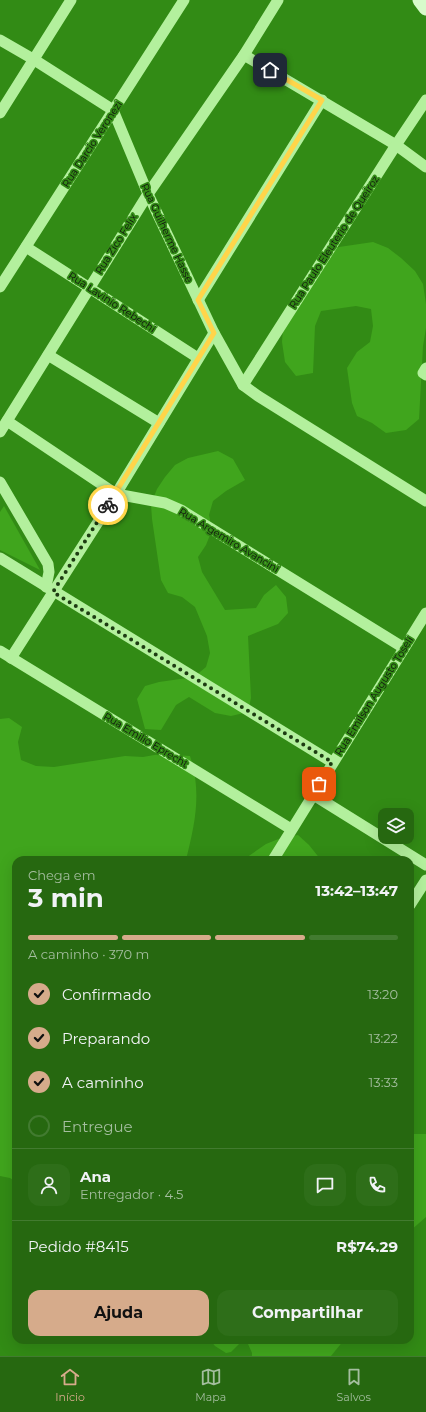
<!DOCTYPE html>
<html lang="pt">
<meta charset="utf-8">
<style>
:root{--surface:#266810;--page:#2e6e19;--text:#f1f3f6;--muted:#a4be9f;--line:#427b30;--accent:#d6ab8b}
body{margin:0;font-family:Montserrat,sans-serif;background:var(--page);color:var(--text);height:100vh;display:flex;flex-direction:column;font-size:15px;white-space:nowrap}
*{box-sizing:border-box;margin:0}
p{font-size:13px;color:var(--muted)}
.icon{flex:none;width:22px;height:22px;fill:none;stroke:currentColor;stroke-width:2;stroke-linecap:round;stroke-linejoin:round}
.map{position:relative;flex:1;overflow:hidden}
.details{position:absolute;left:12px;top:856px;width:402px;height:488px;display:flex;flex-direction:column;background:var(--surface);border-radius:12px;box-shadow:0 4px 16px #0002}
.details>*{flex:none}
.tools{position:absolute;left:378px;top:808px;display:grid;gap:8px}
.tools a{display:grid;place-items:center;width:36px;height:36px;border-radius:8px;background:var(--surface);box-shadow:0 4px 16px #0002;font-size:20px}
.pin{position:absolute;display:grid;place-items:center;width:34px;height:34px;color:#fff;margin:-17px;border-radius:8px;box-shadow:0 2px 6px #0006}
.courier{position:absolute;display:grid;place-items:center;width:40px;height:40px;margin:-20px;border:3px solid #ffd54a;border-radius:50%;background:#fff;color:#222;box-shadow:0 1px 5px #0007}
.head em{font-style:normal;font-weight:700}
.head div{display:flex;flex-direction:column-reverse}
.head{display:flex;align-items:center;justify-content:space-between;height:68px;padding:0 16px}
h1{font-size:26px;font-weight:700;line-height:30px}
.bar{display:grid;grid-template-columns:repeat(4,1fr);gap:6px 4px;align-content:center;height:48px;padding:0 16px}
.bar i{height:5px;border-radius:3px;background:var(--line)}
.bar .active{background:var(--accent)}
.bar p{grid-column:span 4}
.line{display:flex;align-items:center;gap:10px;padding:0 16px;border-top:1px solid var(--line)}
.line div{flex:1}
.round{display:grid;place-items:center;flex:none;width:42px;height:42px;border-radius:12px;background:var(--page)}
ol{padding:0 16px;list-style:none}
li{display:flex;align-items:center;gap:12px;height:44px}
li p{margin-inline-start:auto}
li .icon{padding:4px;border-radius:50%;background:var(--accent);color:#111;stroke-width:4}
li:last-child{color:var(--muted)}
li i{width:22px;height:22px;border:2px solid var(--line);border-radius:50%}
.cta{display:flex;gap:8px;margin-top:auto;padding:8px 16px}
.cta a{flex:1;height:46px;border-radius:12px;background:var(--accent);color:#111;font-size:16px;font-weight:700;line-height:46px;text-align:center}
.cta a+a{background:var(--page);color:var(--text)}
.tab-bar{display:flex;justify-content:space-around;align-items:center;height:56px;border-top:1px solid var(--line);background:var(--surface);font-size:11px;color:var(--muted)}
.tab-bar a{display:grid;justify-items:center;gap:2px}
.tab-bar .active{color:var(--accent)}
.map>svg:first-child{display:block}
.green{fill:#40a51d}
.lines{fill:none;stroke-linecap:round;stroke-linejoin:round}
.street{stroke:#b3f09d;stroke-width:11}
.secondary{stroke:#d7fbcb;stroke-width:15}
.done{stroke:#1d3c12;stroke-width:4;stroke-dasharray:0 7.2}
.route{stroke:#ffd54a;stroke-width:5}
.labels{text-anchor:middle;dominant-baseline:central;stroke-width:3.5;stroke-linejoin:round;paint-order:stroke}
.street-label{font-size:10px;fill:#111;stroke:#328b15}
</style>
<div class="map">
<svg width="426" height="1356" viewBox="0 0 426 1356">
<rect width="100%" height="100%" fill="#328b15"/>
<g class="green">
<polygon points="373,242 388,248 401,258 415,271 423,284 426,304 426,328 423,346 419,419 406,430 386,433 372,423 357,416 352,403 347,368 357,352 370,342 373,326 371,309 356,306 321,311 315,326 313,373 296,376 285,362 282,342 283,328 325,252 339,247"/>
<polygon points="218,451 233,459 245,480 226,491 213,501 209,515 212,530 206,545 198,557 202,572 225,610 256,608 264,595 276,585 286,597 288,613 278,624 248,636 251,698 248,712 231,716 215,713 189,697 176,705 161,730 145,729 137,699 145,686 159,682 194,677 206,667 210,653 207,636 195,607 182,597 168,593 161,580 152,519 151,504 157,489 165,477 175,465 188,458"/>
<polygon points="4,506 40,570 0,550 0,512"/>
<path d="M9,718L22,727L18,742L21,760L36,766L54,767L125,756L143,757L160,754L190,756C202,793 195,823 186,860H16V1182L10,1178L0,1176V719Z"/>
<polygon points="298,835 309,845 321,860 243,860 266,844 281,838"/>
<polygon points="410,1134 426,1134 426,1217 410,1231"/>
<polygon points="210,1340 344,1340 331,1356 252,1356 252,1353 248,1344 241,1342 231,1352 226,1353 215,1346"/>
</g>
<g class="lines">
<g class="street">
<polyline points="0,40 33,59 113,110 148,194 214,333 243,385 258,396 426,501"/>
<polyline points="244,55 396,145 426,167"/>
<polyline points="0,113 71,0"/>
<polyline points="26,247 198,358"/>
<polyline points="0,287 184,0"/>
<polyline points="198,300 322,100"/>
<polyline points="48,355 159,423"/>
<polyline points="426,368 423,373 426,375"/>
<polyline points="243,385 396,145 426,100"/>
<polyline points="7,421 116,494 165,503 181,510 404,648"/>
<polyline points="0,432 148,194 244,55 278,0"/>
<polyline points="0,482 48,564 49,572 46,587"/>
<polyline points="0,558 332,762"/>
<polyline points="0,651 291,829"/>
<polyline points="11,658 116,494 214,333"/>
<polyline points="312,794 426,865"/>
<polyline points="273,860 426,613"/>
<polyline points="410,905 426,880"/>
</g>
<polyline class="secondary" points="420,0 426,8"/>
</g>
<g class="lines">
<polyline class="done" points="108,505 53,592 332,762 319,784"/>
<polyline class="route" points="108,505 214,333 198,300 322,100 270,70"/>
</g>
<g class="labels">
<g class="street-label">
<text transform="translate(92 144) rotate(-57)">Rua Darcio Veronezi</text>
<text transform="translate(167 233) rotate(65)">Rua Guilherme Hasse</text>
<text transform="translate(334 242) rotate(-57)">Rua Paulo Eleuterio de Queiroz</text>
<text transform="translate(116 244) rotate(-58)">Rua Zico Felix</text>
<text transform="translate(112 302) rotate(33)">Rua Lavinio Rebechi</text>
<text transform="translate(229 540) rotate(31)">Rua Argemiro Avancini</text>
<text transform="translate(374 696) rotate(-58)">Rua Emilson Augusto Toseli</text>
<text transform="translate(146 740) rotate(31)">Rua Emilio Eprecht</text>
</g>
</g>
</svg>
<div class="tools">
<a><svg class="icon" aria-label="layers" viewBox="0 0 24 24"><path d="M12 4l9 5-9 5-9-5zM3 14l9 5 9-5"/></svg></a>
</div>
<div class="pin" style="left:319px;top:784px;background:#ea580c"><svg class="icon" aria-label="bag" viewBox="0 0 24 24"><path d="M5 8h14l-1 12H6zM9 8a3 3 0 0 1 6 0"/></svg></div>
<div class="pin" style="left:270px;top:70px;background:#1f2937"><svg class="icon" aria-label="home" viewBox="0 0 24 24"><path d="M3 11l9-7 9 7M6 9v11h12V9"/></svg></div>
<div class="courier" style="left:108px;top:505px"><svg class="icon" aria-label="bike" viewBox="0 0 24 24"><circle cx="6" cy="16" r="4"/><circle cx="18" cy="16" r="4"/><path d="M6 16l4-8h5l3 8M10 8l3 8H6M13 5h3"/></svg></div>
<section class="details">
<div class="head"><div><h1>3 min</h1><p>Chega em</p></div><em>13:42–13:47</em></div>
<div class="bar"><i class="active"></i><i class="active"></i><i class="active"></i><i></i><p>A caminho · 370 m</p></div>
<ol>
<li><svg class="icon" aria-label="check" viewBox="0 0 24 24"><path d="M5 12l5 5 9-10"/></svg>Confirmado<p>13:20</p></li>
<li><svg class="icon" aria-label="check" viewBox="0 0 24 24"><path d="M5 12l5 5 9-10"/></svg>Preparando<p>13:22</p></li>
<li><svg class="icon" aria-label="check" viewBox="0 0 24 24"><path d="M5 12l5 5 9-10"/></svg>A caminho<p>13:33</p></li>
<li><i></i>Entregue</li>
</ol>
<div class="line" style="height:72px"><a class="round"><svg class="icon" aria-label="person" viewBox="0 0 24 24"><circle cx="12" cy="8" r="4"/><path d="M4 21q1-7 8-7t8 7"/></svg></a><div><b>Ana</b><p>Entregador · 4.5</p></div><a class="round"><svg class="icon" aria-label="chat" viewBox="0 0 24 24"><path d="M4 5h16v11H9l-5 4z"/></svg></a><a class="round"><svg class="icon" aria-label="phone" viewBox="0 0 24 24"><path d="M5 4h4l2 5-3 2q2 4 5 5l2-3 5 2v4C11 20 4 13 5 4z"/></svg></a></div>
<div class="line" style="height:52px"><div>Pedido #8415</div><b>R$74.29</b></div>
<div class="cta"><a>Ajuda</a><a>Compartilhar</a></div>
</section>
</div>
<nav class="tab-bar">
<a class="active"><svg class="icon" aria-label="home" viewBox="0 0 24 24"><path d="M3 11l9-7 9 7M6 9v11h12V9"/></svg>Início</a>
<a><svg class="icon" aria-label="map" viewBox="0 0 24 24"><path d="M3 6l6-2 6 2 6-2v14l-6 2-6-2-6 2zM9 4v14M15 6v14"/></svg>Mapa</a>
<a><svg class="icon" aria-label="saved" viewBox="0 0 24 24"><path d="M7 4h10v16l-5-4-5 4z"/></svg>Salvos</a>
</nav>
